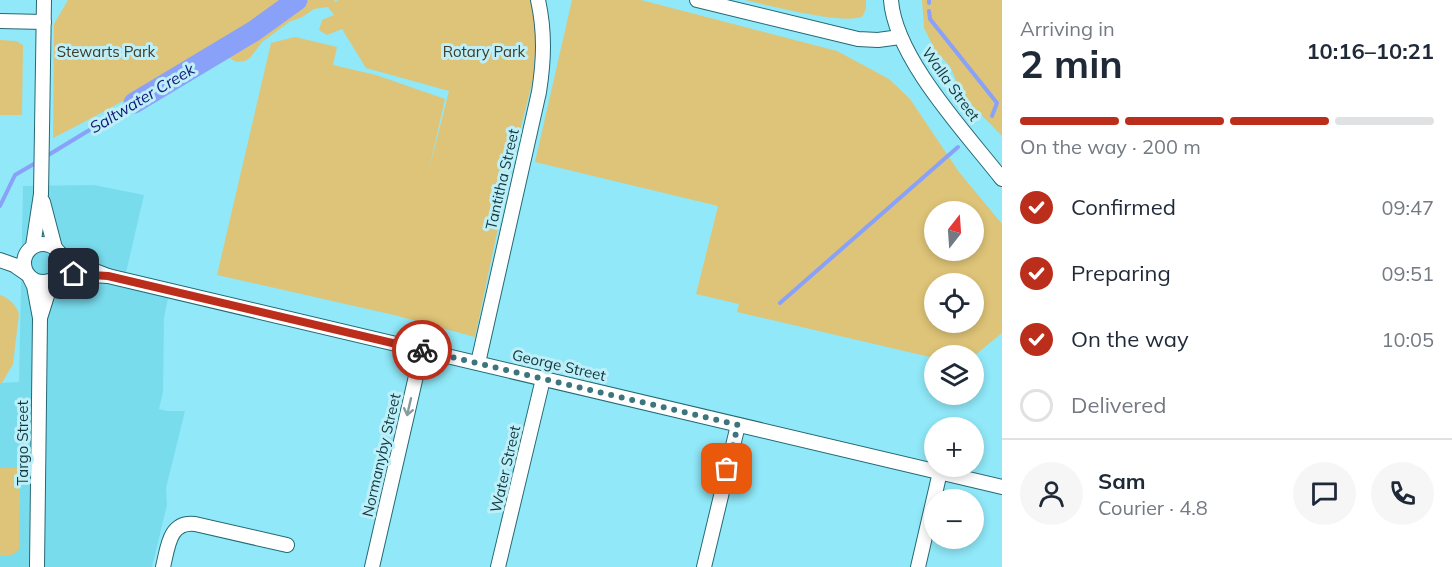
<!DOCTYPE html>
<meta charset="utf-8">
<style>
:root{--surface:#fff;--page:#f6f6f7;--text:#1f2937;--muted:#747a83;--line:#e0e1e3;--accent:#bb2e1b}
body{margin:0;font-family:Mulish,sans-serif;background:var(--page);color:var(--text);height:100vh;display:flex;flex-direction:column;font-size:22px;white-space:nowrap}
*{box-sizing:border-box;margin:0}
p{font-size:20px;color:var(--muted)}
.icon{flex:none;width:33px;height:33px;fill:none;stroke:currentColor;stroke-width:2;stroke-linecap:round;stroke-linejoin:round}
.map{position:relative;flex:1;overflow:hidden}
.details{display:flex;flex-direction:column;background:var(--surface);width:450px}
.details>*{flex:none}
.needle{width:39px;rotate:17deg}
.fabs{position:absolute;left:924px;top:201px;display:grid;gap:12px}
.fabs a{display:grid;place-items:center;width:60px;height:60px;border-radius:50%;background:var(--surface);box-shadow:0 3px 9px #0003;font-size:30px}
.pin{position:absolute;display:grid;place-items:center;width:51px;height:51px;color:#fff;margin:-26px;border-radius:12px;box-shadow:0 3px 9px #0006}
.courier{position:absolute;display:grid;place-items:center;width:60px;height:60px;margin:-30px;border:4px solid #bb2e1b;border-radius:50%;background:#fff;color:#222;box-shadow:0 2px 8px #0007}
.headline em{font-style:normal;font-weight:700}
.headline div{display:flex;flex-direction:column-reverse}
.headline{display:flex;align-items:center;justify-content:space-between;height:102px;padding:0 18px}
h1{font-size:39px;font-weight:700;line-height:45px}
.bar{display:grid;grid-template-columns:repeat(4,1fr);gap:9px 6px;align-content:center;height:72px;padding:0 18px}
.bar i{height:8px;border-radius:4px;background:var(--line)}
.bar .on{background:var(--accent)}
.bar p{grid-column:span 4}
.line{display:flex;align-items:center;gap:15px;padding:0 18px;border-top:2px solid var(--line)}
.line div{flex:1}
.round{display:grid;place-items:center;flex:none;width:63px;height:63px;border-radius:32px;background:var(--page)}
ol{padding:0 18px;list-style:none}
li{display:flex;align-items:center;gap:18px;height:66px}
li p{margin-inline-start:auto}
li .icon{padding:6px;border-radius:50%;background:var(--accent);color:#fff;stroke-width:4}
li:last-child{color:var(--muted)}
li i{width:33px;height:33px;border:3px solid var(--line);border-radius:50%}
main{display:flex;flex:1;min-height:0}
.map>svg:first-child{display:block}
.built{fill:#79dced}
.green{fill:#dec478;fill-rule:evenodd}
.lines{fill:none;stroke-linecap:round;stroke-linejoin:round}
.stream{stroke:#89a1f8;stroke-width:4}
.river{stroke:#89a1f8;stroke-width:21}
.minor-casing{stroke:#256975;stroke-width:16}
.minor{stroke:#fff;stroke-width:14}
.oneway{stroke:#889b9e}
.done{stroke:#3d757e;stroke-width:6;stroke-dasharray:0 10.8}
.route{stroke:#bb2e1b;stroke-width:8}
.labels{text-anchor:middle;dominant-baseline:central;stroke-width:6;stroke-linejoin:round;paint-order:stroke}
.park-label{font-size:15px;fill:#423a23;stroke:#bdeff9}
.street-label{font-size:15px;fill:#11373d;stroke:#bdeff9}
.water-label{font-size:16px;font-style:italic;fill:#161776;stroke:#bdeff9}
</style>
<main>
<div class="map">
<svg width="1002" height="567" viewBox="0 0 1002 567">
<rect width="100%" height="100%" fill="#90e8f8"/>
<polygon class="built" points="94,185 144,195 124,281 169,293 164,318 163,392 159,409 167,411 185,411 166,488 167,505 152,567 0,567 0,556 10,556 0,468 0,383 19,382 23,186"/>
<g class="green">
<path d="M68,0H289C213,50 134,97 53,138L54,24Z"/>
<path d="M305,0H335L333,3L338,0H531L536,25L534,75L511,166L475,337L394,315L217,275L271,43L295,37L337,47L333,65L376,75L445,99L429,170L449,91L366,68L342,29L327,35L319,30L322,20L334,15L328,7L314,9L302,17L289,22L262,42L250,58L245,61L237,62L227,57C239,32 292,25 305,0Z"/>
<path d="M572,0H641L837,51L889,79L910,99L959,172L1002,224V333L974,356H934V358L737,312L739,304L696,294L718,206L535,162ZM934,212H974V250H934ZM934,284H974V322H934Z"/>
<path d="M745,0H866V8L863,16C846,26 768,5 745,0Z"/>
<polygon points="922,0 1002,0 1002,136 962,95 950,66 936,52 924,28"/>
<polygon points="0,40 16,41 23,45 22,115 0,115"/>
<path d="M0,295C9,298 16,305 19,314L13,364L2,383H0Z"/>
<polygon points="0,468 20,468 19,550 10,556 0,556"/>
</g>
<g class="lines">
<g class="stream">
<polyline points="929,0 929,3"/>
<polyline points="929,11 930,19 997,103 992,116"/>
<polyline points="45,157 134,103"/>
<polyline points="0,206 15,175 39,161"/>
<polyline points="780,303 958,147"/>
</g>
<polyline class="river" points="134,103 254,31 297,0"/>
<defs>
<g id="minor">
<polyline points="697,0 858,39 878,40 900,37"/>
<path d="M891,0C895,58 966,133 1002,179"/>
<polyline points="0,21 44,22"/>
<polyline points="43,202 55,248"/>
<circle cx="43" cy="263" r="19"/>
<polyline points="33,246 41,194 44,0"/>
<polyline points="0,260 14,265 27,274"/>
<polyline points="57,276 74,274 108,276 77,264 59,253"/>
<polyline points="108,276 1002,487"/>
<polyline points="30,278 34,286 40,318 52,280"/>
<path d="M478,363L539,92C544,60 545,32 538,0"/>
<polyline points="37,567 40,318"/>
<path d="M163,567C168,547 169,521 195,524L287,545"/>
<polyline points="372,567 422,350"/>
<polyline points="498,567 543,379"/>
<polyline points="704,567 738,425"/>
<polyline points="918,567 940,472"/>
</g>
</defs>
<use href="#minor" class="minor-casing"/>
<use href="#minor" class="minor"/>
</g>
<defs><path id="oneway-shaft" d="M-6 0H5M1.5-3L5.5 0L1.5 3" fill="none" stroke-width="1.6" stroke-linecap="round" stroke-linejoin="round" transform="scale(1.5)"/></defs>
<use class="oneway" href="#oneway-shaft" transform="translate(409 407) rotate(103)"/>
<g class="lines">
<polyline class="done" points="422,350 738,425 727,469"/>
<polyline class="route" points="74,274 108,276 422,350"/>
</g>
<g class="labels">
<g class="park-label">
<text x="106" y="51">Stewarts Park</text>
<text x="484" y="51">Rotary Park</text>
</g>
<g class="street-label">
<text transform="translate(951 84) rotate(54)">Walla Street</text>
<text transform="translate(502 179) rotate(-77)">Tantitha Street</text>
<text transform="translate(559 365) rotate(13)">George Street</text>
<text transform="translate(22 443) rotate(-90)">Targo Street</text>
<text transform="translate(381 455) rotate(-77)">Normanyby Street</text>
<text transform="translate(505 469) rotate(-77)">Water Street</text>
</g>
<g class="water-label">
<text transform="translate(142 98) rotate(-31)">Saltwater Creek</text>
</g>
</g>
</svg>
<div class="fabs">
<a><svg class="needle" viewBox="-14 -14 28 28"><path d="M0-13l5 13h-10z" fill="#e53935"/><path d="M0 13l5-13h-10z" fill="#747a83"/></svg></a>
<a><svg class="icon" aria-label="locate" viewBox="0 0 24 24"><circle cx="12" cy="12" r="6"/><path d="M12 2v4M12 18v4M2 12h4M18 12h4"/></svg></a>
<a><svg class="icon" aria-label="layers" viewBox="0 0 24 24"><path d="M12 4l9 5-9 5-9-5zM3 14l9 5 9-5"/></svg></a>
<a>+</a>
<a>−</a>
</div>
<div class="pin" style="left:727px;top:469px;background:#ea580c"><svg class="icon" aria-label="bag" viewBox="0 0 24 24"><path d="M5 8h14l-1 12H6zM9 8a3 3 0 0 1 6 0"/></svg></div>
<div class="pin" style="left:74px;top:274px;background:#1f2937"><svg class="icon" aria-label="home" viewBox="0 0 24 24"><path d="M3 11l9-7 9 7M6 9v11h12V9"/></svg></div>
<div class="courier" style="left:422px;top:350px"><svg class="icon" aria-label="bike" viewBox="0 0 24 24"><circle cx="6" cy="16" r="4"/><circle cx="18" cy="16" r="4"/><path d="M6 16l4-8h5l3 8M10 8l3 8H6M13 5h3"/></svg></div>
</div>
<section class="details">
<div class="headline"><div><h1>2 min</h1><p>Arriving in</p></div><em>10:16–10:21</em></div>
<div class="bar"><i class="on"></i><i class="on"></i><i class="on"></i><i></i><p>On the way · 200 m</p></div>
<ol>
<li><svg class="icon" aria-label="check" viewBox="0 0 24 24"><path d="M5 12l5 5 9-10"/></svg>Confirmed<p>09:47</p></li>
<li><svg class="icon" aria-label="check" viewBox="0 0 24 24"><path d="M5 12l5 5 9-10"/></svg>Preparing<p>09:51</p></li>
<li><svg class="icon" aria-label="check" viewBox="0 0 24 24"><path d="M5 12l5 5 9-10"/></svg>On the way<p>10:05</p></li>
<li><i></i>Delivered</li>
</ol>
<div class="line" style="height:108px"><a class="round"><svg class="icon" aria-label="person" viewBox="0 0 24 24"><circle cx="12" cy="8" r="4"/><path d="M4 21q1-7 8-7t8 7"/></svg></a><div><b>Sam</b><p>Courier · 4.8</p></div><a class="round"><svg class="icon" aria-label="chat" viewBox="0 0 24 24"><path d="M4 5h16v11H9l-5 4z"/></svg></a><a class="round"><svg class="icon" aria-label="phone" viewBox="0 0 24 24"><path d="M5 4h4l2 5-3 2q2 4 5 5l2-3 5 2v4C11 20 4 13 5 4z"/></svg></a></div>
</section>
</main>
